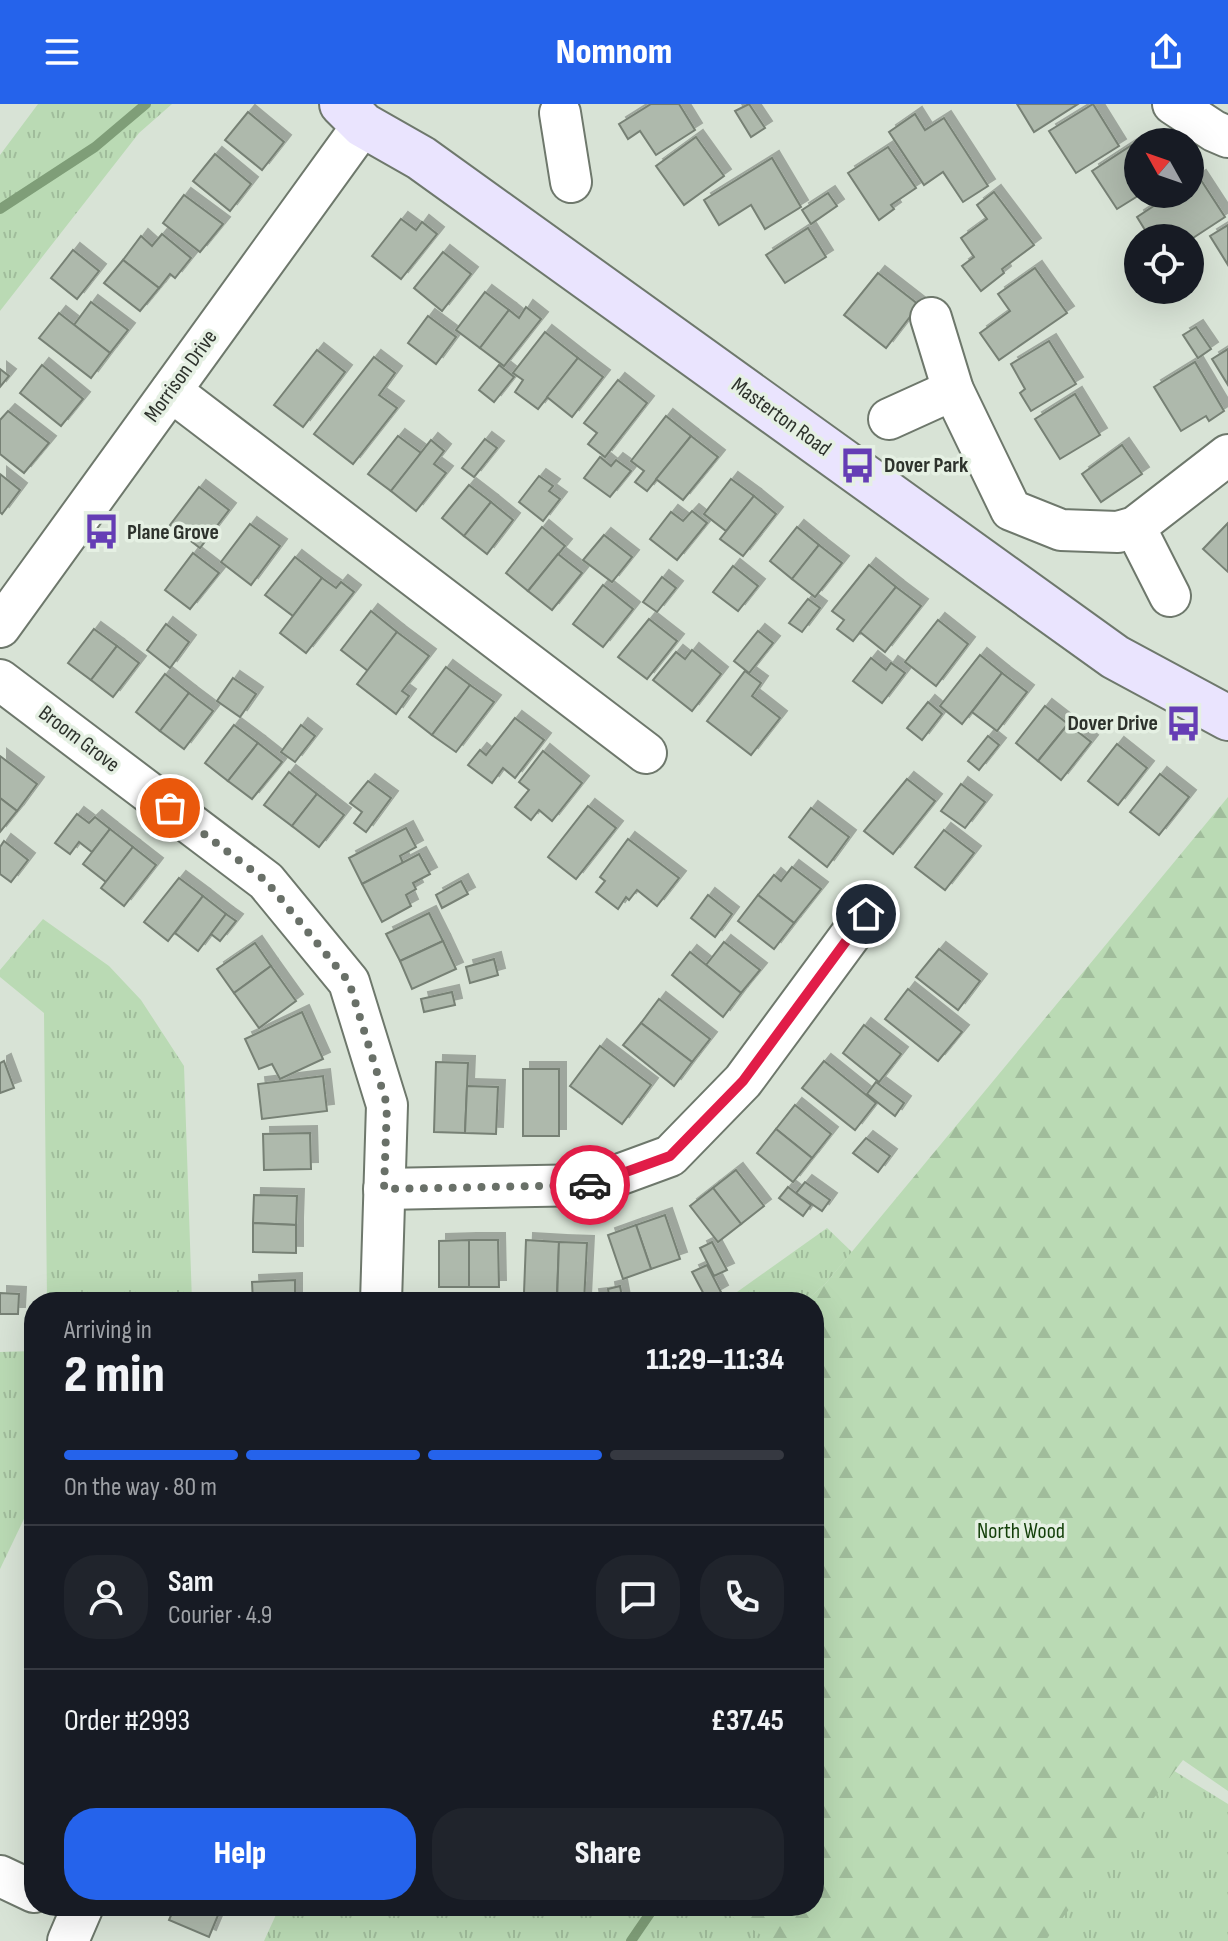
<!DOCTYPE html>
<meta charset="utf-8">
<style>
:root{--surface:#171b24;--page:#20242c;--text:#f1f3f6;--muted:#9ea1a6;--line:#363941;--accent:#2563eb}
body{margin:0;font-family:"Sofia Sans Condensed",sans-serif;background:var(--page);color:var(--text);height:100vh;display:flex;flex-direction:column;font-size:30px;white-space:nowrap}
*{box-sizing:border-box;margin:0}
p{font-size:26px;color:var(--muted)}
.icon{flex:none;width:44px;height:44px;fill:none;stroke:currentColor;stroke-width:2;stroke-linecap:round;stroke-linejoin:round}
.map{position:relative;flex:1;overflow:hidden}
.details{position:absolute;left:24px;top:1188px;width:800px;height:624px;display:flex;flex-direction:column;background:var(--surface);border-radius:32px;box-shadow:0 8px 32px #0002}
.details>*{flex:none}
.needle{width:52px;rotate:310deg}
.tools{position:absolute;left:1124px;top:24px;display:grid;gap:16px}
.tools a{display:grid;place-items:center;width:80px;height:80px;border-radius:50%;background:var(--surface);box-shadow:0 8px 32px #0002;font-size:40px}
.pin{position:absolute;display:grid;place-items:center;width:68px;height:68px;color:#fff;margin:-34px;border:4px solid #fff;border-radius:50%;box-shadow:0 2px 8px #0007}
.courier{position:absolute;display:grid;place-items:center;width:80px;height:80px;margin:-40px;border:6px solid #e11d48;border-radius:50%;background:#fff;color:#222;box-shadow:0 2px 10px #0007}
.overview em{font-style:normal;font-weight:800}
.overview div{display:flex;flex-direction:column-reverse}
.overview{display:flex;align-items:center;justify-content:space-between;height:136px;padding:0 40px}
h1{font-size:52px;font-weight:800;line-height:60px}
.bar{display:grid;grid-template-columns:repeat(4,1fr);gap:12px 8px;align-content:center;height:96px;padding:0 40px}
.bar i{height:10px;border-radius:6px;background:var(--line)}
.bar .active{background:var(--accent)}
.bar p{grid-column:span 4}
.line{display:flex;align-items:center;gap:20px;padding:0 40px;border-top:2px solid var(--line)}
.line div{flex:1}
.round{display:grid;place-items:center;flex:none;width:84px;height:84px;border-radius:32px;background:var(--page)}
.cta{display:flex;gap:16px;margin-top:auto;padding:16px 40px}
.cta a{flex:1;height:92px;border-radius:32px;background:var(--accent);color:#fff;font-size:32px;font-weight:800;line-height:92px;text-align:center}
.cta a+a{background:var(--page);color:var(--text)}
header{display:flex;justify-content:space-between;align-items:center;height:104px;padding:0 40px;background:var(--accent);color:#fff;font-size:36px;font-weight:800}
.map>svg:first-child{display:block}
.grass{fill:url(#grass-tufts)}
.forest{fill:url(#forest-firs)}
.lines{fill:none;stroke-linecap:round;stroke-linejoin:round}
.stream{stroke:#7f9e78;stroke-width:10}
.building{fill:#aeb9ac;stroke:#778175;stroke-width:2;filter:url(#shadow)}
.street-casing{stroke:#6e786c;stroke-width:44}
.secondary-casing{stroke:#6e786c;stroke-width:48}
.street{stroke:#fff;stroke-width:40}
.secondary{stroke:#eae4fe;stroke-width:44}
.done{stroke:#697068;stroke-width:8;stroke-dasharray:0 14.4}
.route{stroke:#e11d48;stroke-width:10}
.labels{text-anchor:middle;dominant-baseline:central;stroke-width:7;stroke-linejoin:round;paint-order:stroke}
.street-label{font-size:22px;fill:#2d322c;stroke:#e5f0e3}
.poi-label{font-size:22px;font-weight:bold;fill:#2d322c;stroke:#e5f0e3;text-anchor:start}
.park-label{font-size:22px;fill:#133f09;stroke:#e5f0e3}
</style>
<header><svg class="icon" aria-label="menu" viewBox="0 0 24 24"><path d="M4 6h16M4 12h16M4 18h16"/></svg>Nomnom<svg class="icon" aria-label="share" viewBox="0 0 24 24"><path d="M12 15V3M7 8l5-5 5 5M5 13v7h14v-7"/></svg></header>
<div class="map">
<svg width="1228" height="1837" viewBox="0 0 1228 1837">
<defs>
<pattern id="grass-tufts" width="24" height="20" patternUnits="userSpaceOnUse" patternTransform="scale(2)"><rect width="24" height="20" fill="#badab4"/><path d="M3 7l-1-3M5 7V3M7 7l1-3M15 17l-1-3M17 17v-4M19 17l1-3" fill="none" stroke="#a0bc9b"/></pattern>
<pattern id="forest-firs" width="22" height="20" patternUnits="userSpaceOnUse" patternTransform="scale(2)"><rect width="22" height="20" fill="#badab4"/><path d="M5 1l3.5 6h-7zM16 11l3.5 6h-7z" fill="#a0bc9b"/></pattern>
<filter id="shadow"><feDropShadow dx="7" dy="-7" stdDeviation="0" flood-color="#0004"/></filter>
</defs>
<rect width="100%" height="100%" fill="#d8e3d6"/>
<g class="grass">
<polygon points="38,0 172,0 139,29 0,207 0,51"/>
<polygon points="43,815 109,862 141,896 184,962 192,1198 47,1198 44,909 0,873 0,866"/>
<polygon points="827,1124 852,1148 826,1179 805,1198 723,1198"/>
<polygon points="34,1247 34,1394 0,1465 0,1248"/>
<polygon points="859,1473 1228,1700 1228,1837 264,1837 280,1802 814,1802"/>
</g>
<polygon class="forest" points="1228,693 1228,1687 1183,1656 1045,1837 771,1837 715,1802 814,1802 814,1198 805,1198 826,1179"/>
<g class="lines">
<g class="stream">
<polyline points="0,105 95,43 146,0"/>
<polyline points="631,1837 655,1802"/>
</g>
</g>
<g class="building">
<polygon points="651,0 679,0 695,26 656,51 640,27 628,35 619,20"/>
<polygon points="749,0 765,24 751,33 735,7"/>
<polygon points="1017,0 1078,0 1034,28"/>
<polygon points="1093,0 1119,42 1076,69 1049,27"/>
<polygon points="248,8 284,38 262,66 225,36"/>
<polygon points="915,10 925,26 944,14 988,82 963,98 943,68 924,81 889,28"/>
<polygon points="696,33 724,72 684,101 656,62"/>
<polygon points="1132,41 1138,50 1138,90 1141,90 1117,105 1092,67"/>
<polygon points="888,43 916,84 891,101 894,105 879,116 848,69"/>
<polygon points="215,50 251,80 230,107 193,77"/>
<polygon points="772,54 801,103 765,125 751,101 719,121 704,96"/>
<polygon points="1199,73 1225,113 1190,136 1190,134 1150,134 1137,113 1172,90 1190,90 1190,79"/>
<polygon points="994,88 1034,141 1002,165 1004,169 981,187 962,162 974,153 961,134 987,115 977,101"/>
<polygon points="828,89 837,102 811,120 802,106"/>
<polygon points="184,91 223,120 200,148 163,119"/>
<polygon points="401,115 416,126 422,118 437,130 401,175 372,152"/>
<polygon points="1228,121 1228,161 1210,132"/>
<polygon points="808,124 826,153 785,179 766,151"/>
<polygon points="162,130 191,154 175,174 170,170 159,184 123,156 141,132 152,142"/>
<polygon points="73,146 99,167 77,195 51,174"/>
<polygon points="443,148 471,170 442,207 414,184"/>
<polygon points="123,156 159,184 140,207 104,179"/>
<polygon points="1035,164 1067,209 999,256 980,229 1010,207 998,190"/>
<polygon points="878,169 919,201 886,244 844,211"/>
<polygon points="485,188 509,206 480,244 456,226"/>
<polygon points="91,198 128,226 110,249 74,221"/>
<polygon points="526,203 541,215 504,262 480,244 509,206 519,214"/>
<polygon points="59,209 110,249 91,274 39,234"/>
<polygon points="428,212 456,233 436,260 408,239"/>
<polygon points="1196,223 1211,245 1198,254 1183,231"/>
<polygon points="545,228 578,254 538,305 515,288 523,276 513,269"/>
<polygon points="1049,237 1076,280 1031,307 1020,289 1025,285 1011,260"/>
<polygon points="1228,245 1228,281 1212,255"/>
<polygon points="317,246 345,268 303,323 274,301"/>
<polygon points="374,253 395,269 379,291 397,304 353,360 314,330"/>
<polygon points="578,254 603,273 572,313 547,293"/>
<polygon points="1195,258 1224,307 1209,317 1206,312 1181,327 1154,283"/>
<polygon points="42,261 83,295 61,322 20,289"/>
<polygon points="499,261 514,273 494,298 479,286"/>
<polygon points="0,265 9,272 0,283"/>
<polygon points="618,276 647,299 605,353 588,340 597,329 584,319"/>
<polygon points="1075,290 1100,331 1060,355 1035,315"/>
<polygon points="8,307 49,339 24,369 0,350 0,316"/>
<polygon points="666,312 691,332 647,387 635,378 644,367 631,357"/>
<polygon points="398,332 421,349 391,387 368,370"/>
<polygon points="691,332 718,353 683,396 656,375"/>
<polygon points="485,335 497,344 474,373 462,364"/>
<polygon points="431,336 444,347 434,360 446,369 416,407 391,387"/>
<polygon points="1122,341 1142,370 1101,398 1082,370"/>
<polygon points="600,353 611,362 616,356 631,367 610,393 584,374"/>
<polygon points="0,370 20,386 2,410 0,408"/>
<polygon points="539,372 553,382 549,387 560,395 543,417 519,398"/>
<polygon points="731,375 754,392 726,427 704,410"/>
<polygon points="469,381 491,398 464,432 442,414"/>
<polygon points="199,383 229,406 200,444 170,421"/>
<polygon points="754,392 776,410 743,452 720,435"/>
<polygon points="491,398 513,416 487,450 464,432"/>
<polygon points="692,407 707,419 677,456 650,435 671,408 683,417"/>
<polygon points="1228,419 1228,468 1203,445"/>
<polygon points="250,420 280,442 251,481 221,458"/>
<polygon points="542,423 565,442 528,487 506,469"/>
<polygon points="797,423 819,441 792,475 770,457"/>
<polygon points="604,431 632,453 612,478 583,456"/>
<polygon points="819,441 842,459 815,493 792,475"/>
<polygon points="193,449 219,469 190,505 165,486"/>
<polygon points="558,450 582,469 552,506 528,487"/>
<polygon points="295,453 322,474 293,512 265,491"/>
<polygon points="869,461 896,483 853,537 837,525 844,516 832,507"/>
<polygon points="733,462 758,482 738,507 713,488"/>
<polygon points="662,473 676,484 657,508 643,498"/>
<polygon points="322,474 336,484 341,478 354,488 306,549 280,529"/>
<polygon points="603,481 633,505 603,543 573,520"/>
<polygon points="896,483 921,502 885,548 860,528"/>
<polygon points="808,495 820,504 802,528 789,519"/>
<polygon points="371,507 397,528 368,567 341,546"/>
<polygon points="649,515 677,537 647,575 618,553"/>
<polygon points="938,516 968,540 936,582 905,558"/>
<polygon points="166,520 189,538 170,564 147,546"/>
<polygon points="94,525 117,542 91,576 68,559"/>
<polygon points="758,527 773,539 749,569 734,557"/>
<polygon points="397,528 429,552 402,587 409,592 396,610 357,580"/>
<polygon points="117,542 139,559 113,593 91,576"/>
<polygon points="692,546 721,570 692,607 653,576 676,548 685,555"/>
<polygon points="980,551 1002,569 962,620 940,602"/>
<polygon points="871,554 886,566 891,559 905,569 882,599 853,577"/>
<polygon points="446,563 470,581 432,631 409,613"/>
<polygon points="745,567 761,579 752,592 780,614 751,651 707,617"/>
<polygon points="1002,569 1027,588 997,627 972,608"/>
<polygon points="165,570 189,589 160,627 136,608"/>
<polygon points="233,574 256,590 240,613 217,597"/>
<polygon points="470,581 494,598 456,648 432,631"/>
<polygon points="189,589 213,607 184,645 160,627"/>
<polygon points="928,598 942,610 922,636 907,624"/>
<polygon points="1045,602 1068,620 1038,657 1016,639"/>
<polygon points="515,614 544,636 515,674 503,664 492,679 468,661 480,646 486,651"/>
<polygon points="1068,620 1091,638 1061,676 1038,657"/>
<polygon points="234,621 258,639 228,677 205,659"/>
<polygon points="301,621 315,632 295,658 281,648"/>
<polygon points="988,632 999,641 979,666 968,657"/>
<polygon points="258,639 282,658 252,695 228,677"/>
<polygon points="1117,640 1147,664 1118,701 1088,677"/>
<polygon points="543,647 582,679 552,717 539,706 531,716 515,703 529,686 519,678"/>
<polygon points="0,652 37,680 17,707 0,694"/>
<polygon points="289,668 317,690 292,722 264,701"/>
<polygon points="1160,670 1189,693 1159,731 1130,708"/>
<polygon points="907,675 935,697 893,750 864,727"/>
<polygon points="368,677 391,694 366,728 354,719 362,708 350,699"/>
<polygon points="961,680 985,698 965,724 941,707"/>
<polygon points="317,690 344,711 319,743 292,722"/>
<polygon points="0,694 17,707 0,728"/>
<polygon points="588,702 616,724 576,775 548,753"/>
<polygon points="811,704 849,733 827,763 789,733"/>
<polygon points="77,710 89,719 95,713 110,725 92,748 79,738 70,750 55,739"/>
<polygon points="406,724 416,743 400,752 403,759 362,780 349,754"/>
<polygon points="110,725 133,743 106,778 83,760"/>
<polygon points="944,726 974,749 945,786 915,763"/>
<polygon points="628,735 679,774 657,802 637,786 629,796 626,793 618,805 596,788 605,777 600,773"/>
<polygon points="4,737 28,756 11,778 0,770 0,743"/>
<polygon points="133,743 156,761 124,802 101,784"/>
<polygon points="419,750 430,770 413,779 416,785 406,791 411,802 382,818 362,780"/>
<polygon points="792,763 821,785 794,819 758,791 774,771 781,777"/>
<polygon points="179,774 203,792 168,837 144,818"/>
<polygon points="461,777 468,790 442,804 436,791"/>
<polygon points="708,791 732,810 715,833 691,814"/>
<polygon points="758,791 794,819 774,845 738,817"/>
<polygon points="203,792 226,810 198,847 175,829"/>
<polygon points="429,809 443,837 400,857 386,830"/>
<polygon points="226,810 236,817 220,837 211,830"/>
<polygon points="443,837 456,865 412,885 400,857"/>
<polygon points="724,838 760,866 741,889 706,861"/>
<polygon points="255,839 271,862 234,889 217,865"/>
<polygon points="939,845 980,877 958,906 916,873"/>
<polygon points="690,848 741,889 723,913 672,871"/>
<polygon points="494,855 498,871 470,879 466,863"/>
<polygon points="271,862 296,897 259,924 234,889"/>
<polygon points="908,885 962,928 938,957 885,915"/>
<polygon points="452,888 455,901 424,908 421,895"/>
<polygon points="659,895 710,935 692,958 641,919"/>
<polygon points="302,908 323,955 280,975 272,960 259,965 245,935"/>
<polygon points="641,919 692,958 674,982 623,941"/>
<polygon points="864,921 901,950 879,978 843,949"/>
<polygon points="600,942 651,981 622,1020 570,982"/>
<polygon points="4,957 14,984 0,989 0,959"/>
<polygon points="824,957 876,999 855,1026 802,984"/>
<polygon points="436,958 468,959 465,1029 434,1028"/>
<rect x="523" y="965" width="36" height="67"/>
<polygon points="323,972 327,1007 262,1015 258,980"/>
<polygon points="876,978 904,999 895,1012 867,990"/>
<polygon points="467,982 498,983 496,1030 465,1029"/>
<polygon points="795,1001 831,1030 812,1054 776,1025"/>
<polygon points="776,1025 812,1054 793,1078 757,1049"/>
<polygon points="310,1029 311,1065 264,1066 263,1030"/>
<polygon points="866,1034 890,1052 878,1068 853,1049"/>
<polygon points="736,1066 764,1102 741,1120 713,1084"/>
<polygon points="805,1078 830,1096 822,1107 796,1089"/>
<polygon points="788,1083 811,1101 803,1112 779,1094"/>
<polygon points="713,1084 741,1120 718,1138 690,1102"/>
<polygon points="254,1091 297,1092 296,1121 253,1119"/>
<polygon points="665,1111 680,1155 651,1165 636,1121"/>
<polygon points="253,1119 296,1121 296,1149 253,1148"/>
<polygon points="636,1121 651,1165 623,1175 608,1131"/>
<polygon points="469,1136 498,1136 499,1183 469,1183"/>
<polygon points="469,1136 469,1183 439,1183 439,1137"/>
<polygon points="526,1136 559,1138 557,1190 524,1189"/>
<polygon points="559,1138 587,1139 584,1198 557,1198"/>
<polygon points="712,1138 727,1166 714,1172 700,1144"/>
<polygon points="707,1161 721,1188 707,1196 692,1168"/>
<polygon points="295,1176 295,1198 253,1198 252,1178"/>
<polygon points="620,1182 623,1198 610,1198 608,1185"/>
<polygon points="0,1189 19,1190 18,1210 0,1210"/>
<polygon points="608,1190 609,1198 593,1198 592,1192"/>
<polygon points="34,1699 34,1719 26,1716"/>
<polygon points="175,1802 215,1802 221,1804 209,1833 169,1816"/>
</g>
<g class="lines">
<defs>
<g id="street">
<polyline points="1173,0 1214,27 1228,33"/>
<polyline points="560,9 571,78"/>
<polyline points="931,214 953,286 1011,406 1061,426 1118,428 1135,423 1228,351"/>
<polyline points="171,287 646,649"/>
<polyline points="889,315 953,286"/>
<polyline points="1135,423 1170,492"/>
<polyline points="0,523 363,21"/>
<polyline points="0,576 266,777 349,878 387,1001 381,1198"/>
<polyline points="384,1085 591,1081 670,1052 743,977 866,810"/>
<polyline points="0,1772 34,1788"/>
<polyline points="68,1837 83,1802"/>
</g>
<polyline id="secondary" points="342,0 363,21 421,54 1115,553 1228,614"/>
</defs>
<use href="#street" class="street-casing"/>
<use href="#secondary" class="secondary-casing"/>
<use href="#street" class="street"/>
<use href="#secondary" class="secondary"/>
</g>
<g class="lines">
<polyline class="done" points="170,704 266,777 349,878 387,1001 384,1085 590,1081"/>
<polyline class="route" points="590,1081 670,1052 743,977 866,810"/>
</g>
<defs>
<symbol id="bus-bare" viewBox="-9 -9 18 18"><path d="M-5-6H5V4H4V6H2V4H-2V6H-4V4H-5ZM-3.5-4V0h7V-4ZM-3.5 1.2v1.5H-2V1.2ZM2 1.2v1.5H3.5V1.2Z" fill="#653db5" stroke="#e5f0e3" stroke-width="2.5" paint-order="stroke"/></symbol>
</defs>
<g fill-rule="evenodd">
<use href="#bus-bare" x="832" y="336" width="51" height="51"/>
<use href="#bus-bare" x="76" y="402" width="51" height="51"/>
<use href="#bus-bare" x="1158" y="594" width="51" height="51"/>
</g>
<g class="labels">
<g class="street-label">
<text transform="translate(181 272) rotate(-54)">Morrison Drive</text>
<text transform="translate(781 313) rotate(36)">Masterton Road</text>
<text transform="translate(79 635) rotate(37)">Broom Grove</text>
</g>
<g class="poi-label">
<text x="884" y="361">Dover Park</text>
<text x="127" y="428">Plane Grove</text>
<text x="1158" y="619" text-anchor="end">Dover Drive</text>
</g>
<g class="park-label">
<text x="1021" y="1427">North Wood</text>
</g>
</g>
</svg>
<div class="tools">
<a><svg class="needle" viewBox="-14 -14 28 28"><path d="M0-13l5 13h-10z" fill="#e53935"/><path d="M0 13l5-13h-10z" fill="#9ea1a6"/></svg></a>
<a><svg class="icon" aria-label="locate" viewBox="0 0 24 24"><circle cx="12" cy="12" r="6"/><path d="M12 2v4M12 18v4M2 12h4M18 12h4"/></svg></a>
</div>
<div class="pin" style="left:170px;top:704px;background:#ea580c"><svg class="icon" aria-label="bag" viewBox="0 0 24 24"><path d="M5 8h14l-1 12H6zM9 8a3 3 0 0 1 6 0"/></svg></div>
<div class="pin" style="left:866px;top:810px;background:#1f2937"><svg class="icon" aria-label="home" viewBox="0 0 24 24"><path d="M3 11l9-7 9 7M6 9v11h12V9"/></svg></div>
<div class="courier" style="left:590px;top:1081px"><svg class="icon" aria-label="car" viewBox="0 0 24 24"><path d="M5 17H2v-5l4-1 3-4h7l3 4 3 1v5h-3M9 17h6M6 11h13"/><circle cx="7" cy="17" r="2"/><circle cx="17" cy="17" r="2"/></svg></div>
<section class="details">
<div class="overview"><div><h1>2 min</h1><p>Arriving in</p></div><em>11:29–11:34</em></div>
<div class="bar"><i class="active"></i><i class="active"></i><i class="active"></i><i></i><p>On the way · 80 m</p></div>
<div class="line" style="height:144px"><a class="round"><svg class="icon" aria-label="person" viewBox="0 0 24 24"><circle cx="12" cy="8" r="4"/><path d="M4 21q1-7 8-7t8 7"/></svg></a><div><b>Sam</b><p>Courier · 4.9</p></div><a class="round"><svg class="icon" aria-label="chat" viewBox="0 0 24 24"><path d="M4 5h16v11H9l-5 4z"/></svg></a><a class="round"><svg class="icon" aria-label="phone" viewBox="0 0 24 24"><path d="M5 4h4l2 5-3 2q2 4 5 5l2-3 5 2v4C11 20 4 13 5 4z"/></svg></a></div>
<div class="line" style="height:104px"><div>Order #2993</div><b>£37.45</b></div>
<div class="cta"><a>Help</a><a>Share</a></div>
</section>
</div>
